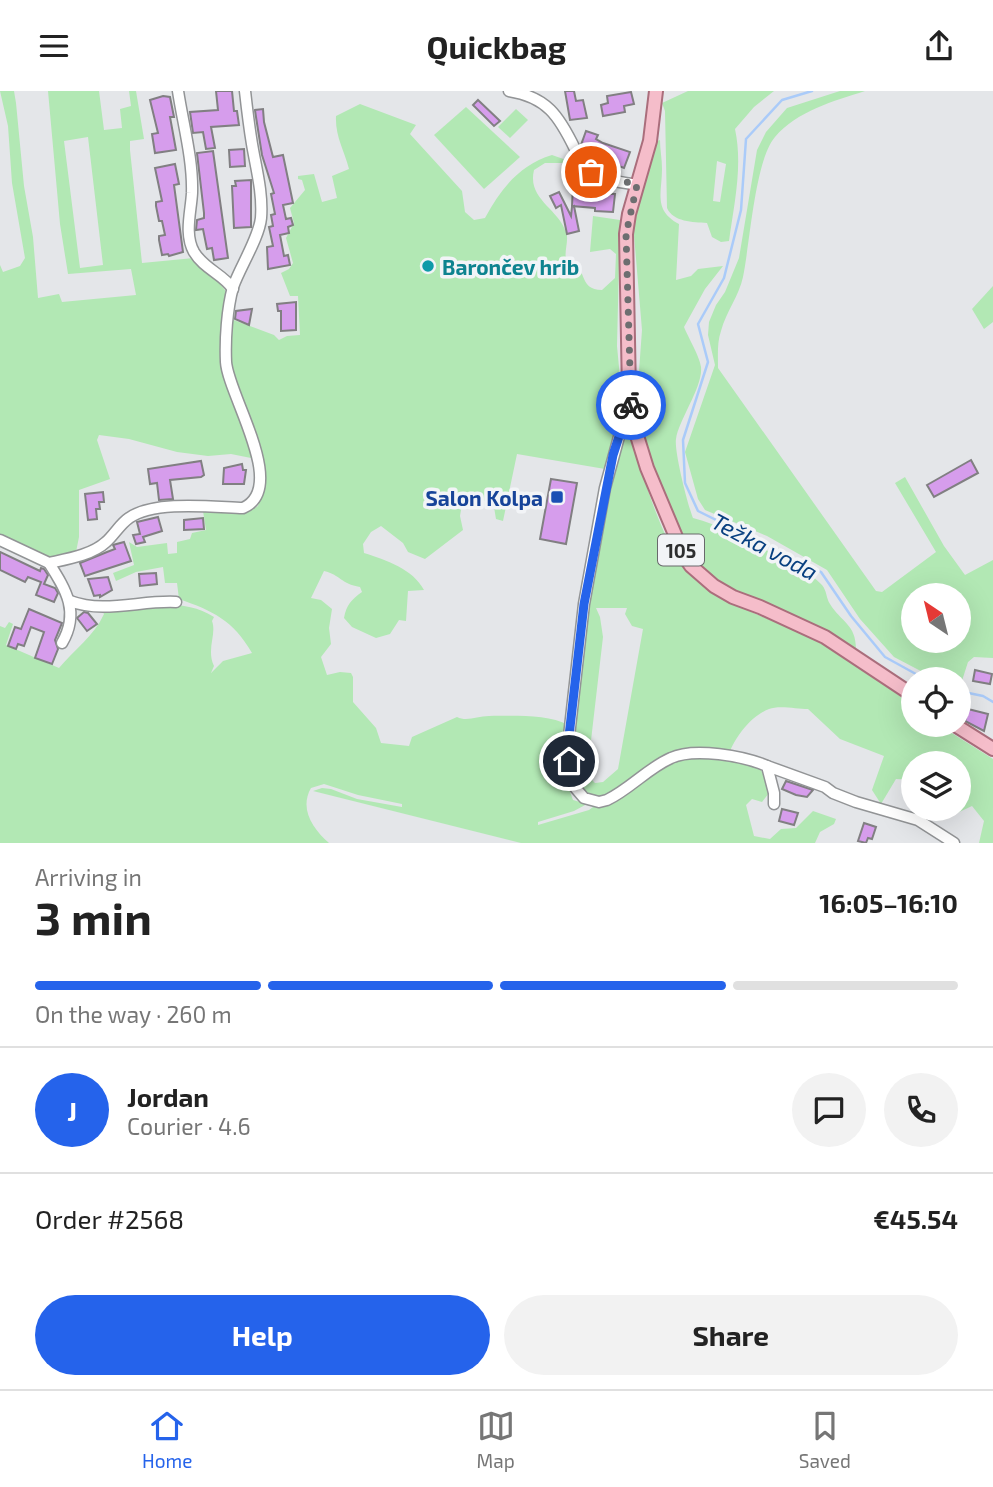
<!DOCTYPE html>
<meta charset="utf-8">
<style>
:root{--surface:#fff;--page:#f2f2f2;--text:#222;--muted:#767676;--line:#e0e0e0;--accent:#2563eb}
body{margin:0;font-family:"Exo 2",sans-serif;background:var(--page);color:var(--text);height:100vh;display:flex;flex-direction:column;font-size:26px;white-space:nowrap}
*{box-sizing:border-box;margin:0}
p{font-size:23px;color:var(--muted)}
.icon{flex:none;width:38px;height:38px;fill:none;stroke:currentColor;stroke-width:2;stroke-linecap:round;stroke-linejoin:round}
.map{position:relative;height:752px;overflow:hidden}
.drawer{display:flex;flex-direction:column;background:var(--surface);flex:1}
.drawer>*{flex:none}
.needle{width:46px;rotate:325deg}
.buttons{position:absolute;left:901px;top:492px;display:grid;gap:14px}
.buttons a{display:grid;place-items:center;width:70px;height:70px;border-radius:50%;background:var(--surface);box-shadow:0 7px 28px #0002;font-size:35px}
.pin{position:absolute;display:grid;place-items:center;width:60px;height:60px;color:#fff;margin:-30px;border:4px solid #fff;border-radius:50%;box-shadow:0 2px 7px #0007}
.courier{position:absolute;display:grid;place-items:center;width:70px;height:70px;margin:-35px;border:5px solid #2563eb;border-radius:50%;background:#fff;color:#222;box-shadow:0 2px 9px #0007}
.head em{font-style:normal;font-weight:700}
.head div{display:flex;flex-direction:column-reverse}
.head{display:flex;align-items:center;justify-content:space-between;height:119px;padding:0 35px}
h1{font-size:46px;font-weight:700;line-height:52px}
.bar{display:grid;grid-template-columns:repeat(4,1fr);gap:10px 7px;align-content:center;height:84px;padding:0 35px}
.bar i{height:9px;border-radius:5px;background:var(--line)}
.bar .selected{background:var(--accent)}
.bar p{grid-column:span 4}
.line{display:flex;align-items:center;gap:18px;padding:0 35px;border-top:2px solid var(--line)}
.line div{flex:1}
.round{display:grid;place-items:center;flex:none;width:74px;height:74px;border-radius:37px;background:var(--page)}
.button{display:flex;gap:14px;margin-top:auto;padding:14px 35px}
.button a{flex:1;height:80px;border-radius:42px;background:var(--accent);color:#fff;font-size:28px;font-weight:700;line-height:80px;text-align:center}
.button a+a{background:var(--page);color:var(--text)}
header{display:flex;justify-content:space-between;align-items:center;height:91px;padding:0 35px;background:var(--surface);font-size:32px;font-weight:700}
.dock{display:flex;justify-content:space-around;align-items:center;height:98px;border-top:2px solid var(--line);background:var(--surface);font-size:19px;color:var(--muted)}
.dock a{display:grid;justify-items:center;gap:4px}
.dock .selected{color:var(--accent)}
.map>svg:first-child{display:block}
.green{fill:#b2e8b4;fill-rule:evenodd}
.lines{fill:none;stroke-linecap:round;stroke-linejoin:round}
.stream{stroke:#aacbf9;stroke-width:2.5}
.building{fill:#d69dec;stroke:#817f82;stroke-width:2}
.minor-casing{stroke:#929496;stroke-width:13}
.major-casing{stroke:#aa6e7c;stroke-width:16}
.minor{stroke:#fff;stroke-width:10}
.major{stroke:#f5bdca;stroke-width:12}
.done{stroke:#6d6e70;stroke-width:7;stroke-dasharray:0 12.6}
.route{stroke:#2563eb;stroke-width:9}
.culture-dot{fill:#0f9aa8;stroke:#f2f4f7;stroke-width:2.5}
.transit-dot{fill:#1a4fb4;stroke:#f2f4f7;stroke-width:2.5}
.labels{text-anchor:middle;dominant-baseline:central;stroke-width:7;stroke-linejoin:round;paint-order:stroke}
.shield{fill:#f2f4f7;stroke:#68696b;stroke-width:2}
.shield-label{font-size:19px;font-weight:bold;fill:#2d2e2f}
.culture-label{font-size:21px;font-weight:bold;fill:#0d838f;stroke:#f2f4f7;text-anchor:start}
.transit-label{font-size:21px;font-weight:bold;fill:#164399;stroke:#f2f4f7;text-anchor:end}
.water-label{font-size:23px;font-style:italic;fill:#073f80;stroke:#f2f4f7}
</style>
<header><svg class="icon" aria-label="menu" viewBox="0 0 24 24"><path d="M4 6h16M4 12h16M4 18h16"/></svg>Quickbag<svg class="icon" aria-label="share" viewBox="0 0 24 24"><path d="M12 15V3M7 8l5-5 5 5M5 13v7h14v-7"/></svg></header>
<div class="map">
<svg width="993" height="752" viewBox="0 0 993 752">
<rect width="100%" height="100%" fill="#e4e6e9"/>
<g class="green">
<path d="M0,0H14L16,12L24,95L33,146L38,207L59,203L62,211L136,204L131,178L68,183L60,133L48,0H99L104,39L122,37L120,18L131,15L129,0H136L144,48L130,50V59L142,172L194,167C203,180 223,192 227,203L223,249L253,364L251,367L231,363L208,365L177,361L129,348L99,344L97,349L110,388L79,399V446L76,461C43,473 29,460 0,446V174L3,181L20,175L25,167L12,92L8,35ZM88,46L103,174L80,177L64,50Z"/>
<path d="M688,0H774L754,16L735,38C743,75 734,113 729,150L721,151L712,146L707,132C693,131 673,131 667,117L665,20L662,12ZM717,70L726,73L720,111L713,110Z"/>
<path d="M840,0H865C834,10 797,20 775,46C755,69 750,152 743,186C739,205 726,221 721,240C717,251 718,265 718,277L876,500L882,501L936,461L895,392L905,386L944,455L965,484L993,469V567L974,566L968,571L960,596L959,588H936L894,566L860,528L827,479L767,445L705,419L698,408L685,361L715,274L708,244L709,231L716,214L725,201L739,167L757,59L766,41L787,17ZM914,504H959V550H914Z"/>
<path d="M360,13L416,34L410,43L462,100L465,121L474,129L485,127C501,98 519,74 552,64L569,70L567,72H545L534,79C527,108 558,117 566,141C570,151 561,165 569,174C572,177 578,179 582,183C586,194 590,199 602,199L615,187L616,163L610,158L590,161L593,125L620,129L617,255L622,308L605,378L517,363L503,430L496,428L494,416L474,403L463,407L460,425L463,439L425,468L408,461L403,452L381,435L371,441L363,453L364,462C386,469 413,478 424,499L408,500L406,530L399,529L390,543L376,547L352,536L344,527C346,514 352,508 362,501L360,496C341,493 341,484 324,480L311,507L321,509L332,518L329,537L331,553L321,566L327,584L340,581L351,582L353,586V611L376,637L381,652L409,655L412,646L457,626C467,631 477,625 489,625C513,625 548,623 568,634L563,682L573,709L587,713L574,720L538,731V734L589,719L593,716C622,719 649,679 678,669C685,666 692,668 699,668C722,668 738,671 759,675L768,693L769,702L762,711L752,708L746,714L754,745L770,748L781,738L796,737L813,720L836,728L834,733L820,741L815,752H521L313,700L322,697L331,698L357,708L402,716V713L358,704L324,693L311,697C299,718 313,738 329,752H0V535L5,537L9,531L13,533L6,554L59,577C74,559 94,545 104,523L102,520C139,516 181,505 214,526L212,530C217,543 206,558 214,575L211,582L223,570L252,562C233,529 213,520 179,508L177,492H165L163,476L136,481L116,490L113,482L134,474L129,451L137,456L167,452L168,463L177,462V451L190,448L192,442L206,439L203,420L246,422L258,415L262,396L231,286V228L274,244L279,249L287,245L300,244L298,205H290L281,182L289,178L293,172L286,147L294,132L290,117L305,99L302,89L298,88V85L314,83L322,111L337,107L332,85L349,78C344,59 335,45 336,25Z"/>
<polygon points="466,16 520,66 484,98 434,44"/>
<polygon points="516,18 528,29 510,47 498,36"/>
<path d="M660,49C660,58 662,68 662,78C662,102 653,119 679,133L676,189L691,185L698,178L723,175L705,198L684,236C688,246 700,266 701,276C703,296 679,328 676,348C674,360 688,415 693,427C722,435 746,448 772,462C788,471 808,479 822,494C827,500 826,507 830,513C841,531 856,533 856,558L815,535L737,501L709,485L685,457L649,369L636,321L642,239L633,132L657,50Z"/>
<polygon points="993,195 993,231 984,238 972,218"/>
<path d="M626,341L630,344C643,382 658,440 682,473C710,511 778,530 821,551C854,568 882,594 913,614L914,634H939L993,668V752H979L984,730L972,715L955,723L949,718H959V672H914L913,689L896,688L881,713L872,699L884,665L840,648L808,618C797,618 779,614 769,618C751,625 735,646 729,663L687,659L610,703L600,707L584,703L575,690L571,658L586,516L603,437L610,391L623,342ZM596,517H627L625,523L632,535L643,538L618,678L603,691L595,692L587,684L603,546L600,526Z"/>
</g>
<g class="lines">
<g class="stream">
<polyline points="812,0 782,9 746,48 741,119 724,187 698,233 708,271 683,349 685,392 698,420 821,481 851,525 885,566 925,588"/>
<polyline points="959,600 983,605 993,611"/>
</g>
</g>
<g class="building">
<polygon points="216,0 232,0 234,20 237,20 239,34 211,36 215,57 206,58 203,41 193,42 190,21 218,19"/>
<polygon points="565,0 574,0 576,10 583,9 587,27 570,29"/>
<polygon points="631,1 634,13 624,15 625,21 603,25 601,14 608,12 607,5"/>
<polygon points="163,5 170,6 174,26 170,26 176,59 155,62 152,43 158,42 150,9"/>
<polygon points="478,9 500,30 494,35 473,14"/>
<polygon points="263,18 264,31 273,66 283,64 293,112 283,114 286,128 291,127 293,134 288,136 289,142 280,144 284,165 288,164 290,174 268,178 267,156 273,155 269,136 273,135 271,124 275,123 271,103 274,102 262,64 256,26 255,19"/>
<polygon points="586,40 598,44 596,48 603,52 630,61 624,77 588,63 590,58 581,54"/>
<polygon points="244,58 245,75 230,76 229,59"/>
<polygon points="213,60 228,167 214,169 212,157 207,158 203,138 196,139 197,129 204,127 204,122 197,62"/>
<polygon points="175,73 179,93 174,94 183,161 169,165 168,163 162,164 159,149 159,145 165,144 162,130 159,130 156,115 156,111 162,110 155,77"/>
<polygon points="251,89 251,136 234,137 232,95 236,95 235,90"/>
<polygon points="573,94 586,95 586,102 615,103 613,121 595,120 595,117 572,115"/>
<polygon points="559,101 571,125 572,116 574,115 579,140 567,143 561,114 556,117 550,105"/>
<polygon points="296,211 296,239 281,240 281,220 278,220 277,213"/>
<polygon points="252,218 249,234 235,228 236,220"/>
<polygon points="971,369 978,382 934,406 927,394"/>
<polygon points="201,370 204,384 201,386 170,389 173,408 159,409 157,392 150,393 148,378"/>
<polygon points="242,373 243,379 246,379 244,393 223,393 224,377"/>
<polygon points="551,388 577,392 566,453 540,448"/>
<polygon points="103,401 104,411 99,411 100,418 96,418 97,428 88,429 85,403"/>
<polygon points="158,426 162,440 143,446 145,451 136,453 133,444 140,443 137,431"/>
<polygon points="203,427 204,438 184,439 184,429"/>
<polygon points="124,451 131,470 85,485 80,472 107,461 115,458 113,454"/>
<polygon points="0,461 40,480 41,477 44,478 48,484 44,493 55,497 58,502 54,511 36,504 41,491 28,486 25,491 0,479"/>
<polygon points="156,482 157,493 140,495 139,483"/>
<polygon points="108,486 112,499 100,506 100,504 94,505 88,488"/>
<polygon points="29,518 62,532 55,549 58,558 52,573 35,567 44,541 31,536 24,555 18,553 16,558 8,555 15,536 21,538"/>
<polygon points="84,521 88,522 97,533 87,540 77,527"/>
<polygon points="975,579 992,583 990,593 973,590"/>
<polygon points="968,618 988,623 984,640 965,630"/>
<polygon points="786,690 813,699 807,706 796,704 782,698"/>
<polygon points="782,718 798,722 794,734 779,730"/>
<polygon points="864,732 876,736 872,748 868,747 866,752 858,750"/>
</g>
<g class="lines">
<defs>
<g id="minor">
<path d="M178,0C183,33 193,68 192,102C191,121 184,143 194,161C204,178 223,183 233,198"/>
<path d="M509,0C547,6 559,25 575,58C579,66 583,75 590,80C602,90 623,91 637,94"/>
<path d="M631,318L620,342L605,397L584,513L569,645V670L572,693L584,707L599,711L607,709C630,698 648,677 671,667C694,656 744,665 767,675L774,702V713"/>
<path d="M0,449L49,472C67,468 92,464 106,451C114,444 120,433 129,427C154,409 213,416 243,417C289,397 228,304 226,271C225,248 227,218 233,196C240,176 259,147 261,127C263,102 256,77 252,53C249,35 247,18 245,0"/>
<path d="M49,472C66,499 80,521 62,552"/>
<path d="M70,510C104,523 141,509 176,511"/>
<polyline points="767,675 825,696 833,702 856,711 918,729 954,752"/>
</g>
<g id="major">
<polyline points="656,0 650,50 629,123 626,143 629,301 634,335 647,377 684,465 691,475 714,495 733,506 760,516 825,546 914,605"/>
<polyline points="955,634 993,658"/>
</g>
</defs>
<use href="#minor" class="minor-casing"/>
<use href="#major" class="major-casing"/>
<use href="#minor" class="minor"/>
<use href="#major" class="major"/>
</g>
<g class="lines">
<polyline class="done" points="591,81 637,94 626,143 631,314"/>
<polyline class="route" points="569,670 569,645 584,513 613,364 625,327 631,318 631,314"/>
</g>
<circle class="culture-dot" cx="428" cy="175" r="7"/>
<rect class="transit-dot" x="550" y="399" width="14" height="14" rx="3.5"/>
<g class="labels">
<rect class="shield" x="658" y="443.5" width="46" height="31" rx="5"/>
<g class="shield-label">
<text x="681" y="459">105</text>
</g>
<g class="culture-label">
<text x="442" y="175">Barončev hrib</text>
</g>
<g class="transit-label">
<text x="543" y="406">Salon Kolpa</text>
</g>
<g class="water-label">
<text transform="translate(765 455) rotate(28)">Težka voda</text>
</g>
</g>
</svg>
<div class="buttons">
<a><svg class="needle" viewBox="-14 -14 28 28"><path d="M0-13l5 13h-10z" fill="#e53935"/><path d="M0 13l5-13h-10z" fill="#767676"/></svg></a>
<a><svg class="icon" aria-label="locate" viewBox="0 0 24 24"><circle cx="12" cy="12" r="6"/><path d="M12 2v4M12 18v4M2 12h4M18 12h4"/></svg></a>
<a><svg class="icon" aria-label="layers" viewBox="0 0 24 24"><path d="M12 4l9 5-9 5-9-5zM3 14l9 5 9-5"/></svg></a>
</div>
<div class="pin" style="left:591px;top:81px;background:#ea580c"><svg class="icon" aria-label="bag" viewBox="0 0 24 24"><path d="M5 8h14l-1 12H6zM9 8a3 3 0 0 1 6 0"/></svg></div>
<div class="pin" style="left:569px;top:670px;background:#1f2937"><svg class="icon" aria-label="home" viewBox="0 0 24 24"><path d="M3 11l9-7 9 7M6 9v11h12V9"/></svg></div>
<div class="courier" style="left:631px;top:314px"><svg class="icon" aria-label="bike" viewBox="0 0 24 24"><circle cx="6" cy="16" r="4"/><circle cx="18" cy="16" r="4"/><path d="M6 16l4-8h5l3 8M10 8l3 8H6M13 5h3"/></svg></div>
</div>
<section class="drawer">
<div class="head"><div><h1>3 min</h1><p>Arriving in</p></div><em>16:05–16:10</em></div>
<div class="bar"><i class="selected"></i><i class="selected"></i><i class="selected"></i><i></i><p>On the way · 260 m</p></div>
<div class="line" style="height:126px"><b class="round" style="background:var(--accent);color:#fff">J</b><div><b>Jordan</b><p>Courier · 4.6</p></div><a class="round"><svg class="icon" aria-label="chat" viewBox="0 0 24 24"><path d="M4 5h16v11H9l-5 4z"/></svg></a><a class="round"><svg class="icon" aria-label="phone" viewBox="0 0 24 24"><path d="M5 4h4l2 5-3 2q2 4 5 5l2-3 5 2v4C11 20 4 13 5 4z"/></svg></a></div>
<div class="line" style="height:91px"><div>Order #2568</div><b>€45.54</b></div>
<div class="button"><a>Help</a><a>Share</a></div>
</section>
<nav class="dock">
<a class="selected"><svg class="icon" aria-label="home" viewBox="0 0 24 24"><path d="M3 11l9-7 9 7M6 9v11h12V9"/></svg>Home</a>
<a><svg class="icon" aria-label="map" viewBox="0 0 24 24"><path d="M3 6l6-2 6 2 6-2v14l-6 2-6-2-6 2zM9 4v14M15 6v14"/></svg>Map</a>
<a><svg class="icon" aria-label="saved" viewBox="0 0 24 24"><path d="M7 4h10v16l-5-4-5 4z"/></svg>Saved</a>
</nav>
